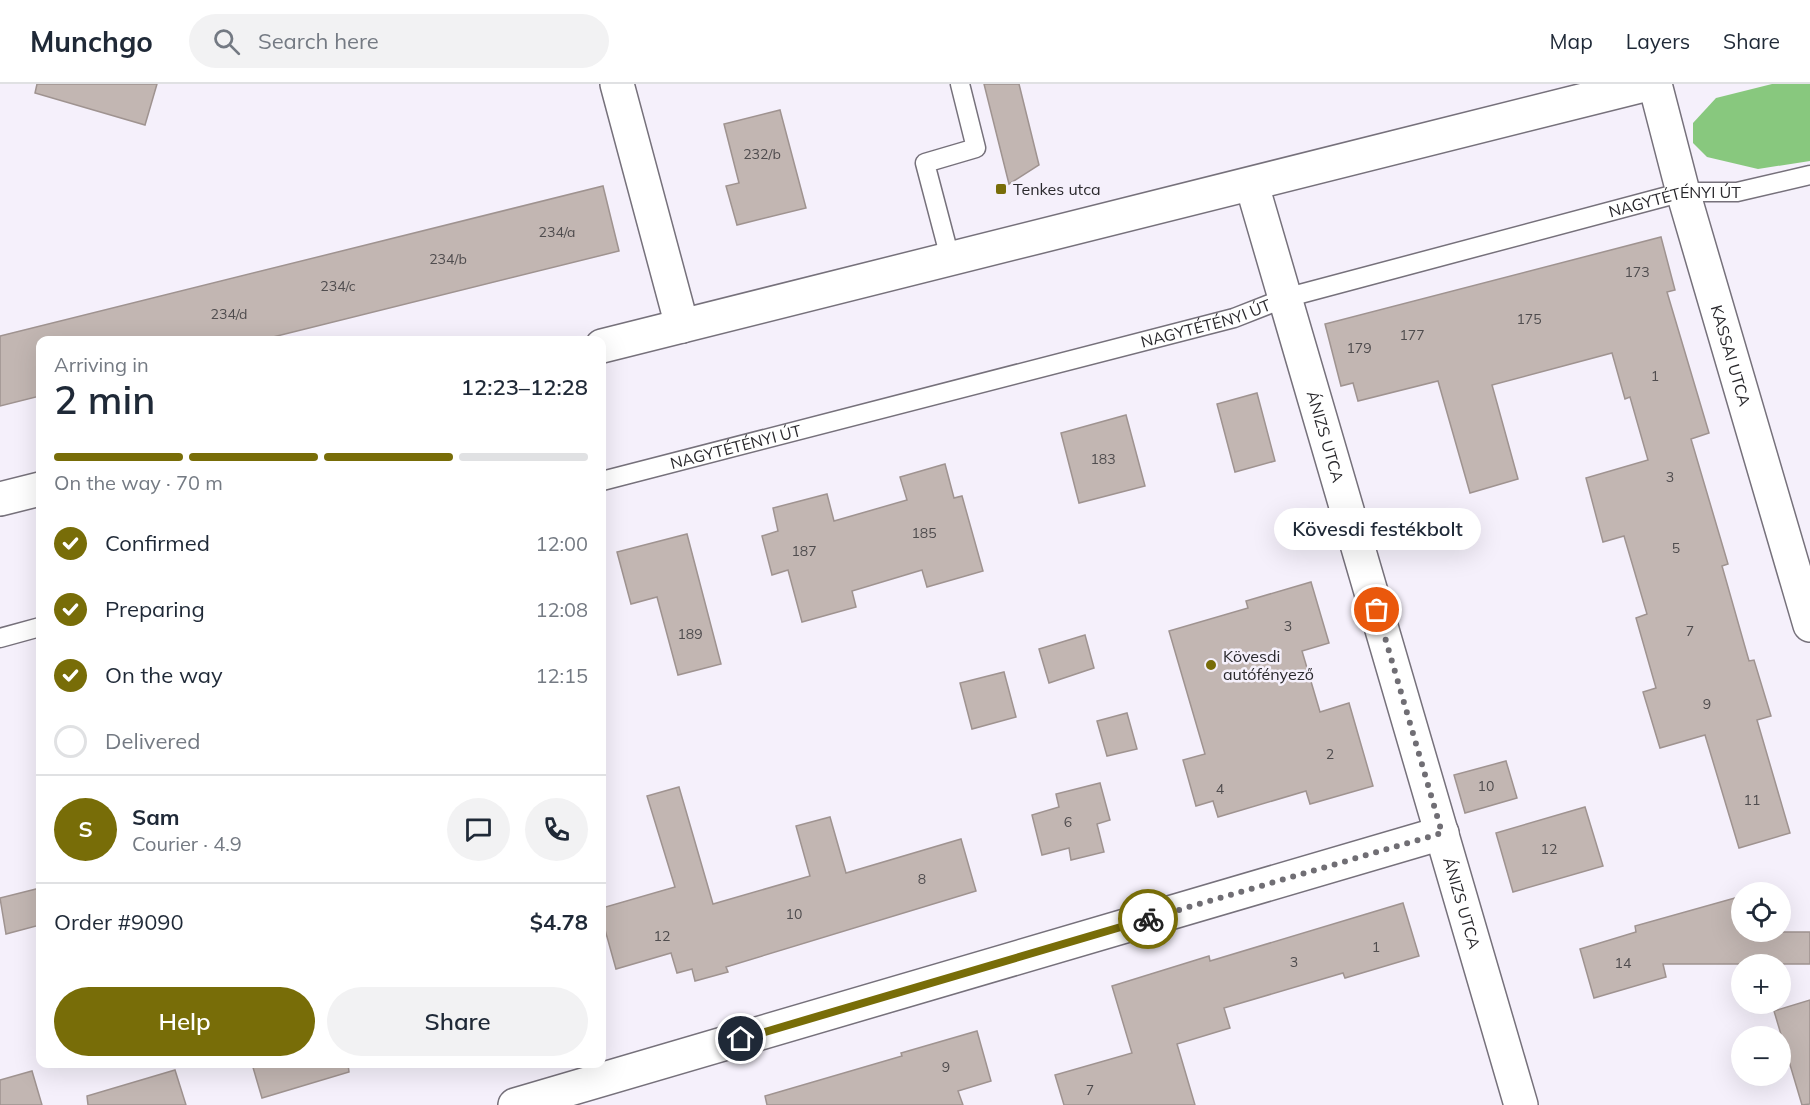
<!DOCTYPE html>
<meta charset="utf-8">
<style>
:root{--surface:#fff;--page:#f2f2f3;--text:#1f2937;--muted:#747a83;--line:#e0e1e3;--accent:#786d08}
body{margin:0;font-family:Mulish,sans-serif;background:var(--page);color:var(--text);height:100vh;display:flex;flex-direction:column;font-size:22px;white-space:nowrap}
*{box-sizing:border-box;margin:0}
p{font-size:20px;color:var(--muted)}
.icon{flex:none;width:33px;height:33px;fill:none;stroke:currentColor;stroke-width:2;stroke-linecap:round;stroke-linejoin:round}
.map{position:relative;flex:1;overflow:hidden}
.sheet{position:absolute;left:36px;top:252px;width:570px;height:732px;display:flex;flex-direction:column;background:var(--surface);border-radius:12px;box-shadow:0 6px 24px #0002}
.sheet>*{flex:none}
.fabs{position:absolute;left:1731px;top:798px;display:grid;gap:12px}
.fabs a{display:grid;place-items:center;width:60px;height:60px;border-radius:50%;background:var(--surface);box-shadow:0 6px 24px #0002;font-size:30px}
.pin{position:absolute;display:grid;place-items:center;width:51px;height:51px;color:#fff;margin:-26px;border:3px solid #fff;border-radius:50%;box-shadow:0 2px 6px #0007}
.courier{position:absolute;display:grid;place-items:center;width:60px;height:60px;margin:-30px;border:4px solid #786d08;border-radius:50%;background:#fff;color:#222;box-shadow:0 2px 8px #0007}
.bubble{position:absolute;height:42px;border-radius:21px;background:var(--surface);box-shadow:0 6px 24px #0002;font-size:20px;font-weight:600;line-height:42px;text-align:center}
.head em{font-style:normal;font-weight:600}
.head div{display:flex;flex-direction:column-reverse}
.head{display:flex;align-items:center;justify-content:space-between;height:102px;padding:0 18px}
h1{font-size:39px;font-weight:600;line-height:45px}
.bar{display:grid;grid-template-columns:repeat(4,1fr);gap:9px 6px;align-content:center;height:72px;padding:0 18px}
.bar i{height:8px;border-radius:4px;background:var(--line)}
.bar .on{background:var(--accent)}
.bar p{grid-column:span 4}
.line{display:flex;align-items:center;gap:15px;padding:0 18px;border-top:2px solid var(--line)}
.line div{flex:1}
.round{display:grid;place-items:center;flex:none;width:63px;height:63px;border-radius:32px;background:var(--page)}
ol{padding:0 18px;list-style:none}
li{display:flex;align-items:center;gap:18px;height:66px}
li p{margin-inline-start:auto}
li .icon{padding:6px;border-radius:50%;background:var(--accent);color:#fff;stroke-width:4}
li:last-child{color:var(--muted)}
li i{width:33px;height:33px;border:3px solid var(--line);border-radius:50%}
.cta{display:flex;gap:12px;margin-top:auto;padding:12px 18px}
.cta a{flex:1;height:69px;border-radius:36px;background:var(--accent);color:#fff;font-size:24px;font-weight:600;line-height:69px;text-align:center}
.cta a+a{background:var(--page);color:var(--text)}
header{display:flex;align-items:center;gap:36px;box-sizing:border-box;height:84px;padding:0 30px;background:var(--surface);border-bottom:2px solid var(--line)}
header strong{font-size:28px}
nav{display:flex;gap:33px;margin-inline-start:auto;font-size:21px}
.search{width:420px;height:54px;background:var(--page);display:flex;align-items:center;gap:15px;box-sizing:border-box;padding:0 21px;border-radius:33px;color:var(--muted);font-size:22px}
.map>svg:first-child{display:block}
.forest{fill:#88c87e}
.building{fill:#c2b6b2;stroke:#9f9390;stroke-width:1.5}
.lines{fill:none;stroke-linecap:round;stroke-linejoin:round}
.service-casing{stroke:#76717b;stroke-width:21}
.minor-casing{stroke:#76717b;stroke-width:36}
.secondary-casing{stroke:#76717b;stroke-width:36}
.service{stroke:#fff;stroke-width:18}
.minor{stroke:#fff;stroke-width:33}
.secondary{stroke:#fff;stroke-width:33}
.done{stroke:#706e74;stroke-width:6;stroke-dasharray:0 10.8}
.route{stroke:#786d08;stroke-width:8}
.poi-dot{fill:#786d08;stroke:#f5f0fb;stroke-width:2}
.labels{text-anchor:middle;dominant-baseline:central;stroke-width:5;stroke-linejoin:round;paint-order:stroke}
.number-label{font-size:14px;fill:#4f4c4e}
.poi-label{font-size:16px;fill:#29282c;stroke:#f5f0fb;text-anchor:start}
.street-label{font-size:16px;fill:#29282c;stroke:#f5f0fb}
</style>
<header>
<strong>Munchgo</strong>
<div class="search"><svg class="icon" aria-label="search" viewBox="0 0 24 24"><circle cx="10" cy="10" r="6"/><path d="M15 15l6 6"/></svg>Search here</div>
<nav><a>Map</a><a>Layers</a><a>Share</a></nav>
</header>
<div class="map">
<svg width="1810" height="1021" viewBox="0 0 1810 1021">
<rect width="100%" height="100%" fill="#f5f0fb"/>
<polygon class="forest" points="1772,0 1810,0 1810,77 1758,85 1707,73 1693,59 1693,39 1716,14"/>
<g class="building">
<polygon points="37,0 157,0 145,41 35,9"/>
<polygon points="984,0 1019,0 1039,81 1009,100"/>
<polygon points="780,26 806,124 737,141 726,102 739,99 724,40"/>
<polygon points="603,102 619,167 261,256 40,256 40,312 0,322 0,252"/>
<polygon points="1661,153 1675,206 1667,208 1709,349 1691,355 1728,480 1722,482 1749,577 1754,576 1771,632 1757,636 1790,749 1739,764 1705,651 1660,664 1643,608 1656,604 1636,534 1647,530 1624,452 1603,458 1586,394 1648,376 1630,313 1625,315 1612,269 1492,301 1518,395 1470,409 1438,297 1358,317 1353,299 1341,302 1325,240"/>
<polygon points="1257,309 1275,377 1235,388 1217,320"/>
<polygon points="1126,331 1145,402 1079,419 1061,349"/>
<polygon points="945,380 954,414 962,412 983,487 927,503 922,486 852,507 856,523 802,538 788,486 772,491 762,452 778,447 773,424 827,410 834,437 907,416 900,393"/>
<polygon points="687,450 721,580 678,591 657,513 631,520 617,468"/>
<polygon points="1311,498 1329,559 1302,567 1320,628 1349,619 1373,702 1310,720 1306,707 1218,733 1213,717 1196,722 1183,676 1205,670 1169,547 1248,524 1246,517"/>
<polygon points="1085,551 1094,584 1049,599 1039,565"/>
<polygon points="1004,588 1016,633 972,645 960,599"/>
<polygon points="1127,629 1137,665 1107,672 1097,637"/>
<polygon points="1506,677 1517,714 1465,729 1454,691"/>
<polygon points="1100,699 1110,736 1097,740 1104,768 1071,776 1069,764 1042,771 1032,731 1059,723 1056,710"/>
<polygon points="679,703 713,820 810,792 796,742 830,733 846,789 961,755 976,807 726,883 728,888 695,897 692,885 677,889 671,869 616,885 602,835 602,824 675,803 647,712"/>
<polygon points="1585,723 1603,782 1513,808 1496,749"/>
<polygon points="40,804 40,841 6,850 0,814"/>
<polygon points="1742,812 1742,848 1780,848 1780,841 1782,848 1810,848 1810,880 1663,880 1666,893 1594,914 1580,865 1636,848 1635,842"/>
<polygon points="1403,819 1419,872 1345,894 1343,889 1224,924 1230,944 1177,960 1195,1021 1064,1021 1055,991 1132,969 1112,902 1209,872 1210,877"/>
<polygon points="1810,916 1810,1020 1802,1021 1774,927"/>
<polygon points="977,947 991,997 958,1007 963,1021 767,1021 765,1012 902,972 901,969"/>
<polygon points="252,980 348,980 349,988 262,1014"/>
<polygon points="175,986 186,1021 88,1021 87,1012"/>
<polygon points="32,987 42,1021 0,1021 0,996"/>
</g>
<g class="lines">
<defs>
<g id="service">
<polyline points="950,174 925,79 976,64 960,0"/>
<path id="s1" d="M602,397L1234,234L1285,214L1683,108H1737L1810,91"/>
<polyline points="0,554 40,543"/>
</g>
<g id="minor">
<polyline points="617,0 682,242"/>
<path id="s2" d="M1655,0L1683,108L1810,541"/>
<path id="s3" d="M1252,101L1521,1021"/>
<polyline points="515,1021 1442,749"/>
</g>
<g id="secondary">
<polyline points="602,262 1648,0"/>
<polyline points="0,415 40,405"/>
</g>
</defs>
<use href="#service" class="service-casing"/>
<use href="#minor" class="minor-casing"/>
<use href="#secondary" class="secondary-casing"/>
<use href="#service" class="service"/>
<use href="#minor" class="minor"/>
<use href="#secondary" class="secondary"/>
</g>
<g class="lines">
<polyline class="done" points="1148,835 1442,749 1377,526"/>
<polyline class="route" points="741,955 1148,835"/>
</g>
<g class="poi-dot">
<rect x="995" y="99" width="12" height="12" rx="3"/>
<circle cx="1211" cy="581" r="6"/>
</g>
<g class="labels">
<g class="number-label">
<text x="762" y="70">232/b</text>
<text x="557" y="148">234/a</text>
<text x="448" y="175">234/b</text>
<text x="1637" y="188">173</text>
<text x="338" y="202">234/c</text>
<text x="229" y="230">234/d</text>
<text x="1529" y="235">175</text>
<text x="1412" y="251">177</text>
<text x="1359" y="264">179</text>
<text x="1655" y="292">1</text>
<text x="1103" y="375">183</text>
<text x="1670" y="393">3</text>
<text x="924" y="449">185</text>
<text x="1676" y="464">5</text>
<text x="804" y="467">187</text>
<text x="1288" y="542">3</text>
<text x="1690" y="547">7</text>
<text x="690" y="550">189</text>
<text x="1707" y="620">9</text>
<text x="1330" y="670">2</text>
<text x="1486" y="702">10</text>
<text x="1220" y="705">4</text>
<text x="1752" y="716">11</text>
<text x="1068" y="738">6</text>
<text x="1549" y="765">12</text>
<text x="922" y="795">8</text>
<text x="794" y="830">10</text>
<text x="662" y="852">12</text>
<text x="1376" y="863">1</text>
<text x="1294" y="878">3</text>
<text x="1623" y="879">14</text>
<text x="946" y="983">9</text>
<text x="1090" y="1006">7</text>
</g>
<g class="poi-label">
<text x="1013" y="105">Tenkes utca</text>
<text x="1223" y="572">Kövesdi<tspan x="1223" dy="18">autófényező</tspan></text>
</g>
<g class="street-label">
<text stroke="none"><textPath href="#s1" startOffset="1110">NAGYTÉTÉNYI ÚT</textPath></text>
<text stroke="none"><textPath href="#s1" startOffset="624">NAGYTÉTÉNYI ÚT</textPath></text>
<text stroke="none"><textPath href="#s2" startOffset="282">KASSAI UTCA</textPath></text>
<text stroke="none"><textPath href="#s3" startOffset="262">ÁNIZS UTCA</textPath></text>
<text stroke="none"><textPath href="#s1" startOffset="138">NAGYTÉTÉNYI ÚT</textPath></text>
<text stroke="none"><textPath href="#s3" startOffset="748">ÁNIZS UTCA</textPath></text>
</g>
</g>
</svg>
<div class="fabs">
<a><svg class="icon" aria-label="locate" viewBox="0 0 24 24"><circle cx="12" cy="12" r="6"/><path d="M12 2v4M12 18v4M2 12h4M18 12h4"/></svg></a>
<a>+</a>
<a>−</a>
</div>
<div class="pin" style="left:1377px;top:526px;background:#ea580c"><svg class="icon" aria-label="bag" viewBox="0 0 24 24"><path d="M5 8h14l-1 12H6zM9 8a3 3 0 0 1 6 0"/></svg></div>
<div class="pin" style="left:741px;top:955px;background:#1f2937"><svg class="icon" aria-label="home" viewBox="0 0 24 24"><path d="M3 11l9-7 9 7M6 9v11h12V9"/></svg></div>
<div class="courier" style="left:1148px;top:835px"><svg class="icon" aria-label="bike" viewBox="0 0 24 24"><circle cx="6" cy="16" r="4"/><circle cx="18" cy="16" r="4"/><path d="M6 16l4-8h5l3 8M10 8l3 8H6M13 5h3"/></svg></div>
<div class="bubble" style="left:1274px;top:424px;width:207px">Kövesdi festékbolt</div>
<section class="sheet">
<div class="head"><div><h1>2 min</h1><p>Arriving in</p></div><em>12:23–12:28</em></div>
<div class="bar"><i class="on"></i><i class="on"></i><i class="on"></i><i></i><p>On the way · 70 m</p></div>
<ol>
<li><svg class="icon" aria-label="check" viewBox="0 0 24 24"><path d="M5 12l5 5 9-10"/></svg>Confirmed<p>12:00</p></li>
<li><svg class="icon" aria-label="check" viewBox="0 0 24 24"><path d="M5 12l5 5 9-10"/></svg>Preparing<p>12:08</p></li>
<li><svg class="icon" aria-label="check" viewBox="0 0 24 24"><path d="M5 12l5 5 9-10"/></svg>On the way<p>12:15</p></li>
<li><i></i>Delivered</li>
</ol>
<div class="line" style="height:108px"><b class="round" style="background:var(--accent);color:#fff">S</b><div><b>Sam</b><p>Courier · 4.9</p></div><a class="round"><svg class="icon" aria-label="chat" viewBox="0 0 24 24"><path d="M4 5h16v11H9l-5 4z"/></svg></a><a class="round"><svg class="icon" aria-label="phone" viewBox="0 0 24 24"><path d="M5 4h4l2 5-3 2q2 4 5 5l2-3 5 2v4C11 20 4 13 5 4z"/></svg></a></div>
<div class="line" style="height:78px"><div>Order #9090</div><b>$4.78</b></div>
<div class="cta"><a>Help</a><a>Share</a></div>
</section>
</div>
